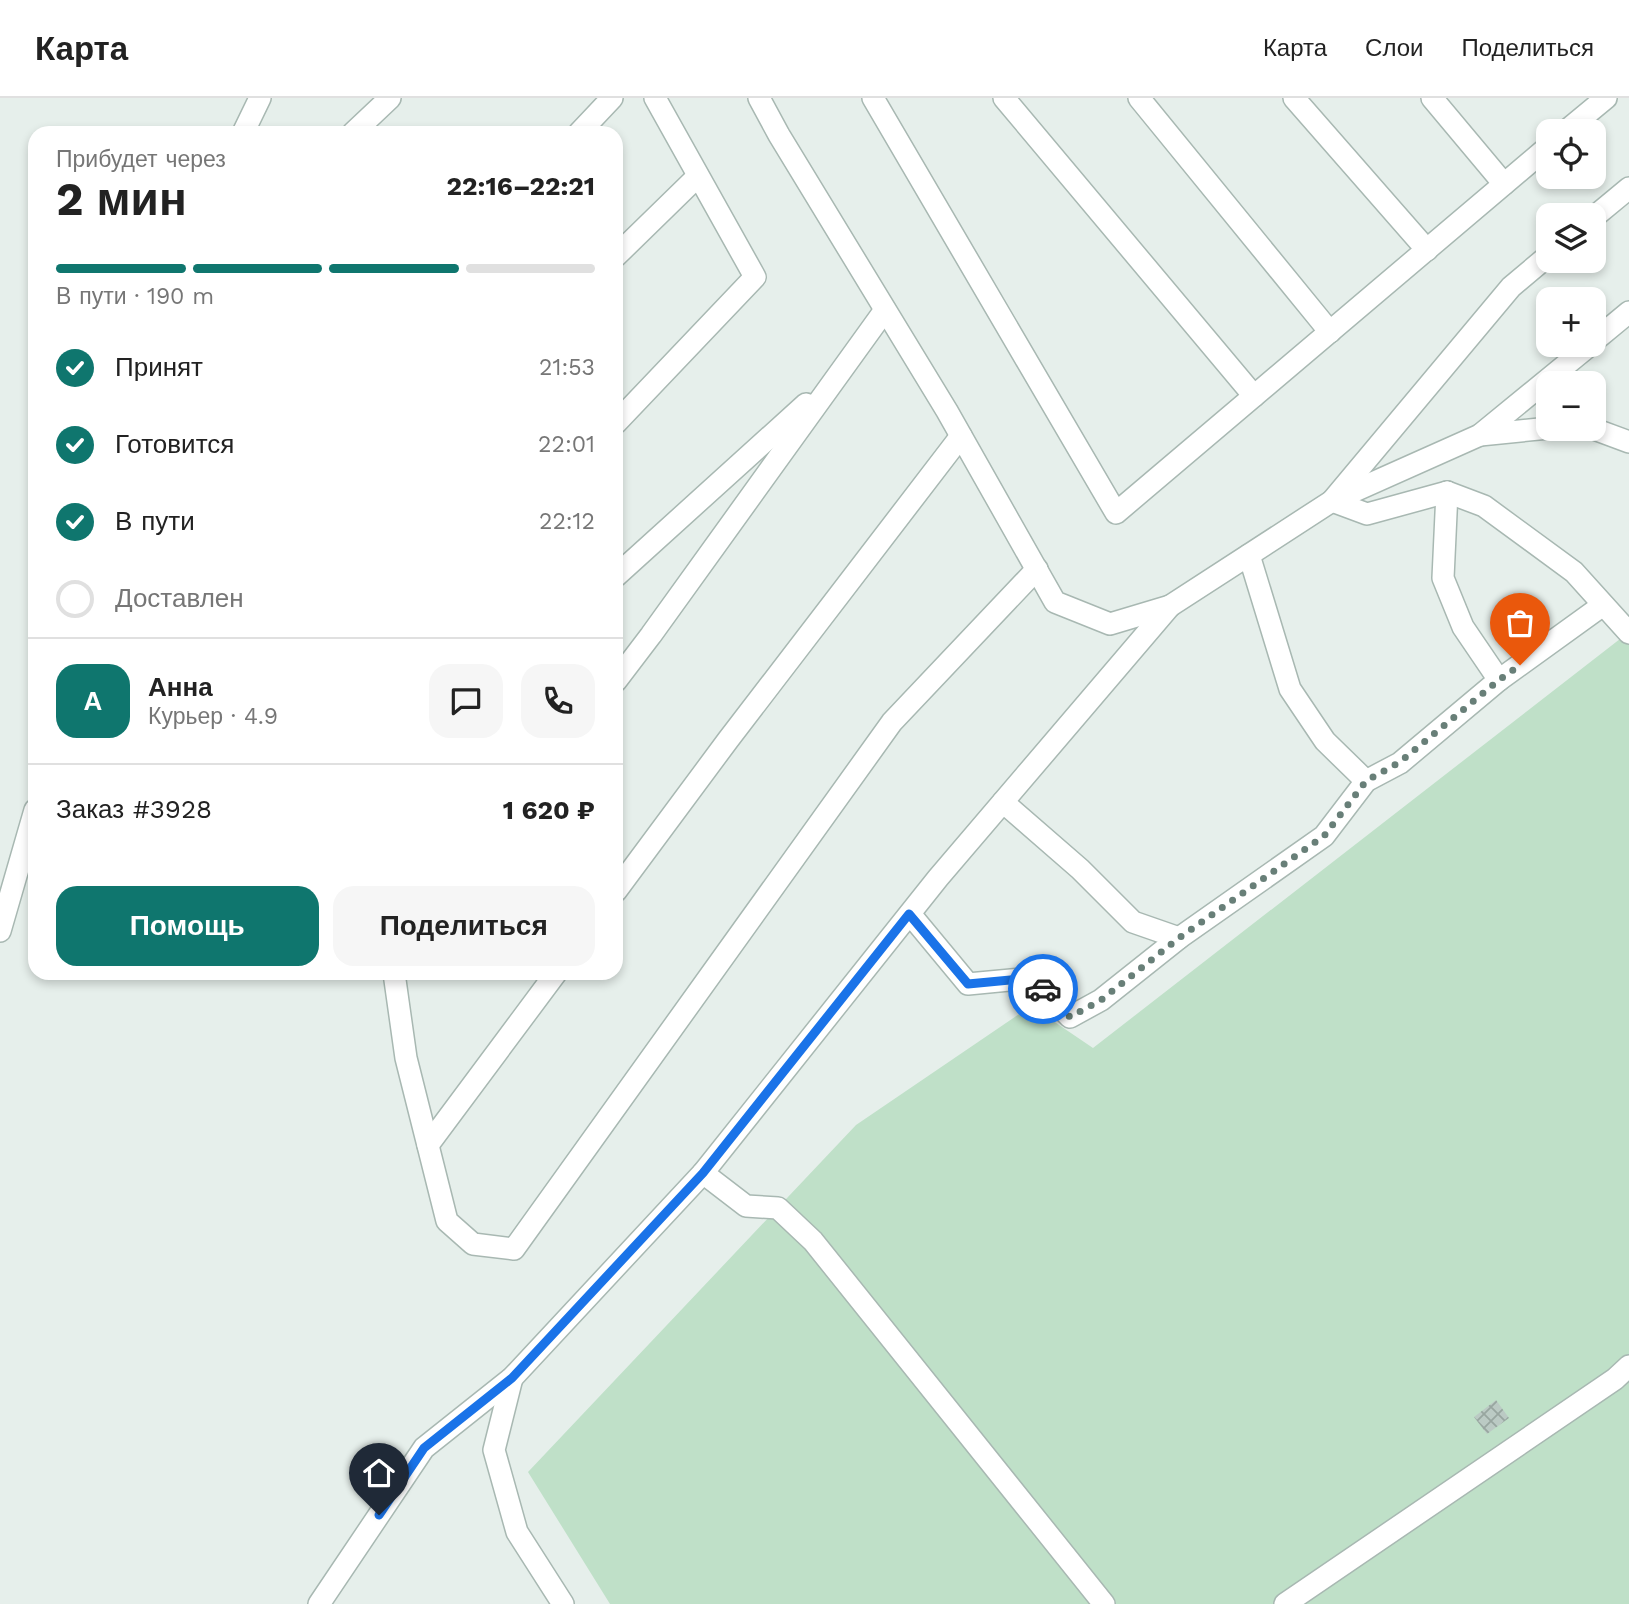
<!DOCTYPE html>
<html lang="ru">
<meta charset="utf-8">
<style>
:root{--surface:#fff;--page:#f6f6f6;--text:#222;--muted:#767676;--line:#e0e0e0;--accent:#0f766e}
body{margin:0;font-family:"Work Sans",sans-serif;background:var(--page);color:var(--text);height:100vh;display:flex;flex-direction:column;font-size:26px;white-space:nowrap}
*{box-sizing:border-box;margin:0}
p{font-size:23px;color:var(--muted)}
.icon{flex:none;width:38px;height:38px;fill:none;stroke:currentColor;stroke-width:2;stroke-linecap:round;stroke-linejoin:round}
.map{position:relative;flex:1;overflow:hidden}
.sheet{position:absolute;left:28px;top:28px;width:595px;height:854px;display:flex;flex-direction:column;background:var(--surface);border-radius:21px;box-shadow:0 4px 10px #0003}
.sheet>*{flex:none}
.fabs{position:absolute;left:1536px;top:21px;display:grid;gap:14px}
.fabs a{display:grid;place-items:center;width:70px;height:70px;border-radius:14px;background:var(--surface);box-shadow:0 4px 10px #0003;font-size:35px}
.pin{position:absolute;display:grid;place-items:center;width:60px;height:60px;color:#fff;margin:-72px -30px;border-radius:50% 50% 50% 0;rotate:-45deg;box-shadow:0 0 7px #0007}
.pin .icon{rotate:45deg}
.courier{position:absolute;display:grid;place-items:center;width:70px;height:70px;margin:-35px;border:5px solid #1a73e8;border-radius:50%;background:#fff;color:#222;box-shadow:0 2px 9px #0007}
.summary em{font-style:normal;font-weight:700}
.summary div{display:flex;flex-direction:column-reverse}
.summary{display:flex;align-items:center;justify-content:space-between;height:119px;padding:0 28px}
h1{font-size:46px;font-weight:700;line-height:52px}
.bar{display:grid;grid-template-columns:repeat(4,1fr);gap:10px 7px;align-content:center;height:84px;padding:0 28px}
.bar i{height:9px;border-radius:5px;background:var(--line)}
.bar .current{background:var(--accent)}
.bar p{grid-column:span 4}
.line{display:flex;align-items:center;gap:18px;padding:0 28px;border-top:2px solid var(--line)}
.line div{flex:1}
.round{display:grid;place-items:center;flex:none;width:74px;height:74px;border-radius:21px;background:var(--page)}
ol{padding:0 28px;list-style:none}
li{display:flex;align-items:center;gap:21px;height:77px}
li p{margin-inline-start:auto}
li .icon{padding:7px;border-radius:50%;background:var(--accent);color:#fff;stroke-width:4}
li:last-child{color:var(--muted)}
li i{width:38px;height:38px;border:4px solid var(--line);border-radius:50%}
.button{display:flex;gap:14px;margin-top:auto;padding:14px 28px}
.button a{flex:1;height:80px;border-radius:21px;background:var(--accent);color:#fff;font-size:28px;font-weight:700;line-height:80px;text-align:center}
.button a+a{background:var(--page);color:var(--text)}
header{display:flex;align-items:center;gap:42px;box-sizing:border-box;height:98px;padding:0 35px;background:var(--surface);border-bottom:2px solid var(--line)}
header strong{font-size:33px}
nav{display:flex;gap:38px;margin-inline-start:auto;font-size:24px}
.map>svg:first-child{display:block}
.green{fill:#bfe0c8}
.building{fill:url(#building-cross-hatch)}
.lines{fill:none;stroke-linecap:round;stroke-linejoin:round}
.service-casing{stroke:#a8b8b2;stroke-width:24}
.minor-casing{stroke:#a8b8b2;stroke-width:24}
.service{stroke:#fff;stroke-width:21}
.minor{stroke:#fff;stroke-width:21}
.done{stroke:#687f78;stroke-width:7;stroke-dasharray:0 12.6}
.route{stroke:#1a73e8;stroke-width:9}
</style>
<header>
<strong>Карта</strong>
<nav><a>Карта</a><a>Слои</a><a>Поделиться</a></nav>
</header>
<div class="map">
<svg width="1629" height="1506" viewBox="0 0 1629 1506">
<defs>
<pattern id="building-cross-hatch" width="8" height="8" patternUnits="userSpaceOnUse" patternTransform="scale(1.75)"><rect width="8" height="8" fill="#bbcac4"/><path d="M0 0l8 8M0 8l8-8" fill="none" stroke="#98a6a0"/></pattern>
</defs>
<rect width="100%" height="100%" fill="#e6efeb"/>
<polygon class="green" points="1629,534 1629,1506 610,1506 528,1374 856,1027 1031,908 1093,950"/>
<polygon class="building" points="1496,1302 1509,1320 1487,1336 1474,1319"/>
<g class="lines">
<defs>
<g id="service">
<polyline points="759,0 779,37 947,313 1055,504 1110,526 1170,508"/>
<polyline points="873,0 1116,415 1549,48"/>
<polyline points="1004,0 1254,298"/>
<polyline points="1139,0 1330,234"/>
<polyline points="1294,0 1427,152"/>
<polyline points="1432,0 1504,86"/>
<polyline points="1566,33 1606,0"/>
<polyline points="243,35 260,0"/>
<polyline points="353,35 390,0"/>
<polyline points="579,35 612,0"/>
<polyline points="1594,119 1629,90"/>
<polyline points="1549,157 1511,189 1332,403 1367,416 1447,394 1484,408 1574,474 1629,535"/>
<polyline points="616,158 698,78"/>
<polyline points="616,325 755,179 655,0"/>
<polyline points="1594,331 1629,344"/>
<polyline points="1480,337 1549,330"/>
<polyline points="1447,394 1443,480 1463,529 1499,582"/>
<polyline points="1249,457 1290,591 1325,643 1366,683"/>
<polyline points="616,478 806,306"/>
<polyline points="616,583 651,537 885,212"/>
<polyline points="1003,704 1080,771 1133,824 1179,840"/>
<polyline points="616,793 728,642 961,338"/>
<polyline points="910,816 968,886 1031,880 1070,919 1101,902 1179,840 1324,738 1366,683 1400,665 1499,582 1603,507"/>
<polyline points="0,833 35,712"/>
<polyline points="394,875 406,960 447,1123 473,1146 514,1151 892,624 1037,471"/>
<polyline points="428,1047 556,875"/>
<polyline points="703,1075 746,1108 778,1110 813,1143 1104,1506"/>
<polyline points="512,1280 494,1352 517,1434 563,1506"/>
<polyline points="1285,1506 1615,1281 1629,1268"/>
</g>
<g id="minor">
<polyline points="1594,243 1629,214"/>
<polyline points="319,1506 424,1350 512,1280 703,1075 938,780 1170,508 1332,403 1480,337 1590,247"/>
</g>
</defs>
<use href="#service" class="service-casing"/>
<use href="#minor" class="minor-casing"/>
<use href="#service" class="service"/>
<use href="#minor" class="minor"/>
</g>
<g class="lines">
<polyline class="done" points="1043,891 1070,919 1101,902 1179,840 1324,738 1366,683 1400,664 1499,582 1520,567"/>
<polyline class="route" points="379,1417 424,1350 512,1280 703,1075 909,816 968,886 1031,880 1043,891"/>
</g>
</svg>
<div class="fabs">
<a><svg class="icon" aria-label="locate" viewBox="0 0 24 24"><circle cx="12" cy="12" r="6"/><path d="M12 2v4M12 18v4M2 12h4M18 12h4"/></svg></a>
<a><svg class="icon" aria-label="layers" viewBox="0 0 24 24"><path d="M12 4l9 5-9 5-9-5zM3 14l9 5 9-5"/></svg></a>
<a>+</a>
<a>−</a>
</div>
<div class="pin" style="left:1520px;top:567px;background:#ea580c"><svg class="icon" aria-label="bag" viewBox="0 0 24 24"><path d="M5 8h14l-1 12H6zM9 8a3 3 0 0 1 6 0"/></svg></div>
<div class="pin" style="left:379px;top:1417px;background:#1f2937"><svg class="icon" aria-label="home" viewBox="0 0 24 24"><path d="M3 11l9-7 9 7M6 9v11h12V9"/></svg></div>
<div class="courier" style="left:1043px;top:891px"><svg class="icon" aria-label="car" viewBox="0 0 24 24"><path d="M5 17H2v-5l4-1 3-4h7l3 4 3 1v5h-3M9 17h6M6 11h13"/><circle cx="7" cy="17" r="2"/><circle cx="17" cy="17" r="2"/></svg></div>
<section class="sheet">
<div class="summary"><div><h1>2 мин</h1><p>Прибудет через</p></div><em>22:16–22:21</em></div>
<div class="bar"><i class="current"></i><i class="current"></i><i class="current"></i><i></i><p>В пути · 190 m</p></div>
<ol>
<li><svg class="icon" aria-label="check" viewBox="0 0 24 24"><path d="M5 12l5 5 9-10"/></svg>Принят<p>21:53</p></li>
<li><svg class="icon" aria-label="check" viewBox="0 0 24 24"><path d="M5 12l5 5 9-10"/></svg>Готовится<p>22:01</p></li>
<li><svg class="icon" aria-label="check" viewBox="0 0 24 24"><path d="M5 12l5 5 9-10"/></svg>В пути<p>22:12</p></li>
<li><i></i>Доставлен</li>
</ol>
<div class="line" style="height:126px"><b class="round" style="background:var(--accent);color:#fff">А</b><div><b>Анна</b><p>Курьер · 4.9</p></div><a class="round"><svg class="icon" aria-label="chat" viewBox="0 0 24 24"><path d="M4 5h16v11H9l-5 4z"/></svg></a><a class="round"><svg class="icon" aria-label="phone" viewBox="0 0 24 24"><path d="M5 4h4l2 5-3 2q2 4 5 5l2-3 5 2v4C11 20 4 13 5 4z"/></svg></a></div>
<div class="line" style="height:91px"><div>Заказ #3928</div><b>1 620 ₽</b></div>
<div class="button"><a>Помощь</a><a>Поделиться</a></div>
</section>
</div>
